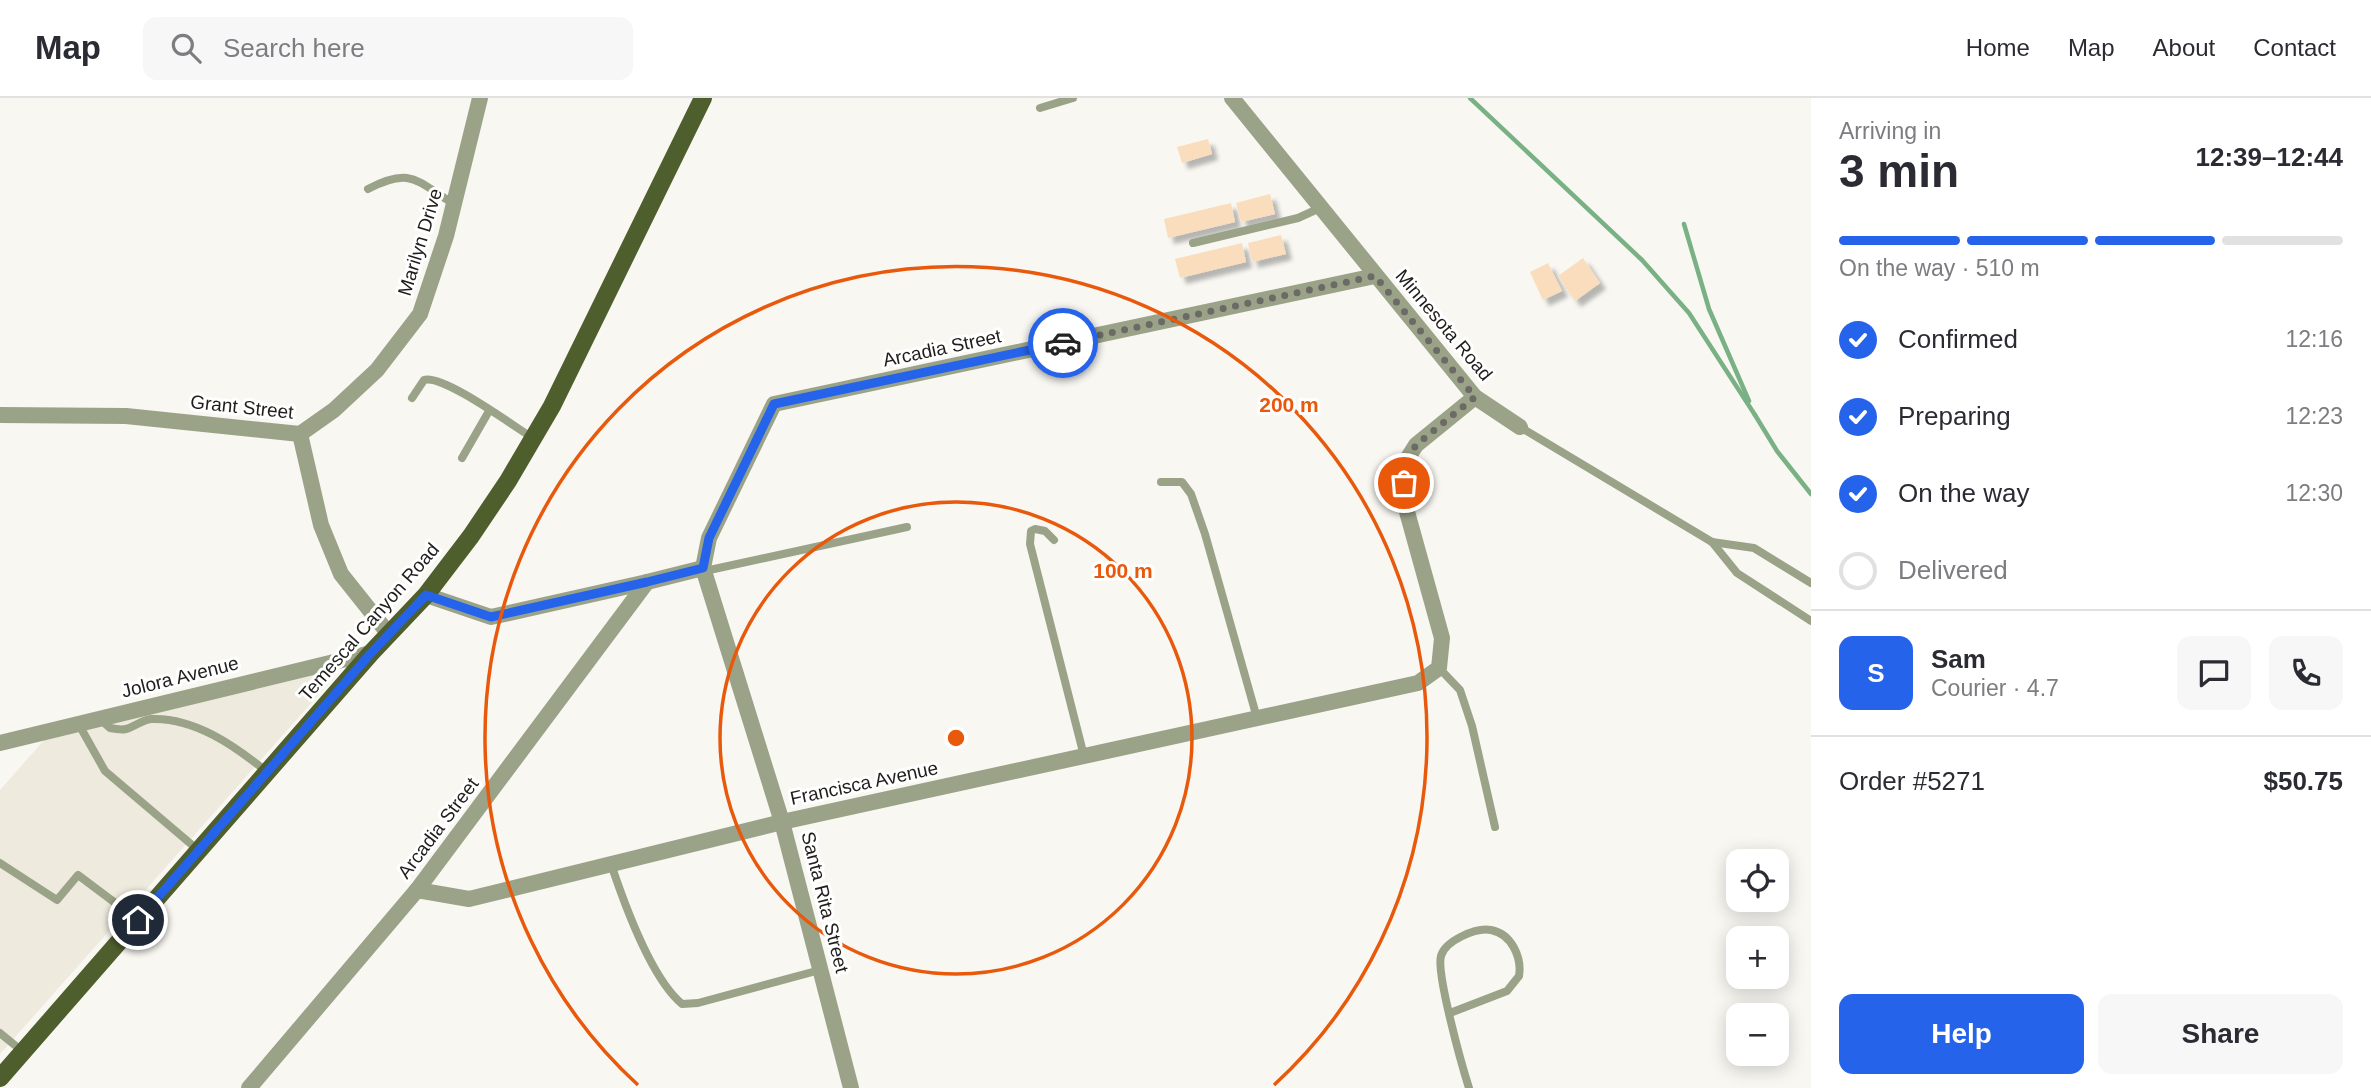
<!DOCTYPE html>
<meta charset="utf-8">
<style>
:root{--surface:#fff;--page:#f7f7f7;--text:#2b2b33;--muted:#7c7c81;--line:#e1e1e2;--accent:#2563eb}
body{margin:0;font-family:Helvetica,sans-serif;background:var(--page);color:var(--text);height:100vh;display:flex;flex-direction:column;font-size:26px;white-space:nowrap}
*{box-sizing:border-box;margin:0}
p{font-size:23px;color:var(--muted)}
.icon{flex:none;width:38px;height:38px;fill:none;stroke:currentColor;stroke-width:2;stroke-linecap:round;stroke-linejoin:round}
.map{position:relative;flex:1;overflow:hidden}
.details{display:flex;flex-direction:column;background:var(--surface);width:560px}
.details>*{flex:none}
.fabs{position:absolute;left:1726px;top:751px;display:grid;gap:14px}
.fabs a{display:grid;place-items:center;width:63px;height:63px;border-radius:14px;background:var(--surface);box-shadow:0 4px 18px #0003;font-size:35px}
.pin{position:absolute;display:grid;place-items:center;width:60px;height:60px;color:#fff;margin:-30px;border:4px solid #fff;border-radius:50%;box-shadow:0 2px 7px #0007}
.courier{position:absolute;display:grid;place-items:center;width:70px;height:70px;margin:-35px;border:5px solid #2563eb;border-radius:50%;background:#fff;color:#222;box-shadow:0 2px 9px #0007}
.head em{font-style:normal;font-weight:800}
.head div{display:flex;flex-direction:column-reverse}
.head{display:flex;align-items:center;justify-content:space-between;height:119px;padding:0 28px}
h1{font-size:46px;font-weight:800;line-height:52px}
.bar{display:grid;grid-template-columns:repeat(4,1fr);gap:10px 7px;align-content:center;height:84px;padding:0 28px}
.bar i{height:9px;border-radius:5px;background:var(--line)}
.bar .active{background:var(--accent)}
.bar p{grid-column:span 4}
.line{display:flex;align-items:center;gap:18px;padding:0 28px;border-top:2px solid var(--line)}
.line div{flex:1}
.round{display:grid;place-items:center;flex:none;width:74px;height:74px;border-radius:14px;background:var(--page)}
ol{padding:0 28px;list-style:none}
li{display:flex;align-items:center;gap:21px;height:77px}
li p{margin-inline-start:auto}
li .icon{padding:7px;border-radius:50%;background:var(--accent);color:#fff;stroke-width:4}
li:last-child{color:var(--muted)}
li i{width:38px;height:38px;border:4px solid var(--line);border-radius:50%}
.primary-button{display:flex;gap:14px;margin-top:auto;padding:14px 28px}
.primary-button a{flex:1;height:80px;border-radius:14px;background:var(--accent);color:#fff;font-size:28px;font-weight:800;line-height:80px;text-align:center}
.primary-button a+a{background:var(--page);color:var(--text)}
header{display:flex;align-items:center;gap:42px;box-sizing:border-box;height:98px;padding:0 35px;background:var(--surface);border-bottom:2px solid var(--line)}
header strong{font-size:33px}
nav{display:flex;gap:38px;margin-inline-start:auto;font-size:24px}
.search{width:490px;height:63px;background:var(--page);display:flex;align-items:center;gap:18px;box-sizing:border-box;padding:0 24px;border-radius:14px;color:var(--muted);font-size:26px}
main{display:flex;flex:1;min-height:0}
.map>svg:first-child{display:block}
.built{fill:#eeebde}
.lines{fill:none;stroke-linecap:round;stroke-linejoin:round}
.stream{stroke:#79b185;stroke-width:4.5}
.building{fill:#faddbd;filter:url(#shadow)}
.lane{stroke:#9aa388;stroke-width:8}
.street{stroke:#9aa388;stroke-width:16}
.primary{stroke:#4f5e2d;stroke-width:18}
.done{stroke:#6b6a67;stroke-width:7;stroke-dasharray:0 12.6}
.route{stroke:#2563eb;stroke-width:9}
.ring{fill:none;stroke:#e8590c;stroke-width:3.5}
.labels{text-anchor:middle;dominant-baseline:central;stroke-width:6;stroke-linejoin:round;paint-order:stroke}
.street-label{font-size:19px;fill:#1f1e1c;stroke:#fff}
.centre{fill:#e8590c;stroke:#fff;stroke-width:3.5}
.ring-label{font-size:21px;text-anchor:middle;font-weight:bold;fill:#e8590c;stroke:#fff;stroke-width:6;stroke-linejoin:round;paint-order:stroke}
</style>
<header>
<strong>Map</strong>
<div class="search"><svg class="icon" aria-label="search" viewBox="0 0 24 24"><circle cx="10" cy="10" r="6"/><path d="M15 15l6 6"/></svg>Search here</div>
<nav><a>Home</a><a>Map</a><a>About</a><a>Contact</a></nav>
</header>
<main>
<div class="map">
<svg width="1811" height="990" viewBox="0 0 1811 990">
<defs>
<filter id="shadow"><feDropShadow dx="6" dy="6" stdDeviation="2" flood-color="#0004"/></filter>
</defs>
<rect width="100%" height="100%" fill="#f8f7f2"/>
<polygon class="built" points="320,574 326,578 330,584 0,956 0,692 45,641"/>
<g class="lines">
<g class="stream">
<polyline points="1470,0 1642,162 1689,215 1755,317"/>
<polyline points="1684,126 1709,211 1749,303"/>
<polyline points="1755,317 1777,353 1811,396"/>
</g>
</g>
<g class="building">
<polygon points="1208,41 1212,56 1182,65 1177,49"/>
<polygon points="1270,96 1275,116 1241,124 1236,105"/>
<polygon points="1231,105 1235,124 1168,140 1164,121"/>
<polygon points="1281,137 1286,156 1252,164 1248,145"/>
<polygon points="1242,145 1246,164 1180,180 1175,161"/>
<polygon points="1583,160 1600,185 1575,203 1558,178"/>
<polygon points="1548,165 1562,193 1543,202 1530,174"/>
</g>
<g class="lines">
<g class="lane">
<polyline points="1040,10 1073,0"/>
<path d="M368,91C412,68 417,84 454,106"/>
<polyline points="1193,145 1298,120 1320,110"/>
<path d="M412,300L424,282C443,276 513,328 533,340"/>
<polyline points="1520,329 1712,444 1737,475 1811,523"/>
<polyline points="462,360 489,313"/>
<polyline points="1161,384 1182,384 1191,396 1205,436 1257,620"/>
<polyline points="1054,442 1045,433 1035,431 1031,433 1030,446 1084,658"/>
<polyline points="1712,444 1754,450 1811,485"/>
<polyline points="705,473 907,429"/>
<polyline points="1439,570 1460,592 1472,628 1495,729"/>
<path d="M101,622L110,630C115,631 122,632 126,631C135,629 141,622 151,621C194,619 235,648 267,674"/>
<polyline points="78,625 105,673 198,752"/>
<polyline points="0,765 57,802 78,777 138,822"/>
<path d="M611,766C624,805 651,880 682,906L698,905L820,872"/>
<path d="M1450,915L1507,893L1519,878C1522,860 1512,836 1491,832C1476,829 1445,843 1441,858C1436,875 1462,968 1469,990"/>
<polyline points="0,935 22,953"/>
</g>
<g class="street">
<polyline points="1232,0 1475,299 1520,329"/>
<polyline points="0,317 126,318 300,336"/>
<polyline points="300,336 334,312 377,272 420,216 446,138 480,0"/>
<polyline points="300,336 321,427 341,476 388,535"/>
<polyline points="703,470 709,440 774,306 1375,178"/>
<polyline points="703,470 782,724 851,990"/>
<polyline points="426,497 491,519 647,484 703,470"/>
<polyline points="0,645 371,555"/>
<polyline points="417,792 469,801 782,724 1418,585 1439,570 1442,540 1404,403 1404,366 1416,347 1475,299"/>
<polyline points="249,990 417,792 647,484"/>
</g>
<polyline class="primary" points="0,980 371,555 426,497 471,438 508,383 552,308 703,0"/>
</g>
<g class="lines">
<polyline class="done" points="1063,245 1375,178 1475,299 1416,347 1404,366 1404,385"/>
<polyline class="route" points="138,822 371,555 426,497 491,519 647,484 703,470 709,440 774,306 1063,245"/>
</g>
<g class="ring">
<circle cx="956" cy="640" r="236"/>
<path d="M638 987A471 471 0 1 1 1274 987"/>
</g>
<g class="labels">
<g class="street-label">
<text transform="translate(420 144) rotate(-73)">Marilyn Drive</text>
<text transform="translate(1444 227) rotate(50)">Minnesota Road</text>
<text transform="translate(942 250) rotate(-12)">Arcadia Street</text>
<text transform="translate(242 309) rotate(6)">Grant Street</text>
<text transform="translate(369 524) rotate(-49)">Temescal Canyon Road</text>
<text transform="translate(180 579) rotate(-14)">Jolora Avenue</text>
<text transform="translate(864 685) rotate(-12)">Francisca Avenue</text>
<text transform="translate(438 730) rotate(-53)">Arcadia Street</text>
<text transform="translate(825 804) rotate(76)">Santa Rita Street</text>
</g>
</g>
<circle cx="956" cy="640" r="10" class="centre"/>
<g class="ring-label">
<text x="1289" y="314">200 m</text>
<text x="1123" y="480">100 m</text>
</g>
</svg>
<div class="fabs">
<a><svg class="icon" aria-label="locate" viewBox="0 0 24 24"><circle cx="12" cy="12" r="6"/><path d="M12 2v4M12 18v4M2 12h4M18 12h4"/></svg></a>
<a>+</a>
<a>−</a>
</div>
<div class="pin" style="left:1404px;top:385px;background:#ea580c"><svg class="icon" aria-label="bag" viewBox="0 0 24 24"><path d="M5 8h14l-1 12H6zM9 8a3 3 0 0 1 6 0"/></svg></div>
<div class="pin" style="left:138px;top:822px;background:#1f2937"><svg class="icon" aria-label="home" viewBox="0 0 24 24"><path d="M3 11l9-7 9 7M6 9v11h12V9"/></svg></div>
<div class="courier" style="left:1063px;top:245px"><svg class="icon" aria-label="car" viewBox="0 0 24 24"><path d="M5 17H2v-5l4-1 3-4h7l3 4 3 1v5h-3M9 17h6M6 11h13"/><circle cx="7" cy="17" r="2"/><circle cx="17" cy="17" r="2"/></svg></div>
</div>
<section class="details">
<div class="head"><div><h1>3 min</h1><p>Arriving in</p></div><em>12:39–12:44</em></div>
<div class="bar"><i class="active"></i><i class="active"></i><i class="active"></i><i></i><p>On the way · 510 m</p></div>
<ol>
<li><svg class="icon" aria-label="check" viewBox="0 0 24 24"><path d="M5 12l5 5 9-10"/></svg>Confirmed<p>12:16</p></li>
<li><svg class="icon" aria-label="check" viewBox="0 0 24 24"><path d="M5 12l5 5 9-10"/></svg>Preparing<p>12:23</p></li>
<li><svg class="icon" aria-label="check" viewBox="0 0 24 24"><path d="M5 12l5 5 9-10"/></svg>On the way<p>12:30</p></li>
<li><i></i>Delivered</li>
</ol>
<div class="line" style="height:126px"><b class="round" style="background:var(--accent);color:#fff">S</b><div><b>Sam</b><p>Courier · 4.7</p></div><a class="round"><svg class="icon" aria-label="chat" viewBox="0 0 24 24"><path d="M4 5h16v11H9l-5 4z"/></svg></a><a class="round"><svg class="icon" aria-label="phone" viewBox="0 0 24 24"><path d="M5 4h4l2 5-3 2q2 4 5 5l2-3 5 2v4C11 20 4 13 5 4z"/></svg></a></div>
<div class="line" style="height:91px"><div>Order #5271</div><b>$50.75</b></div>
<div class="primary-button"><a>Help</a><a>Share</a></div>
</section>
</main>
